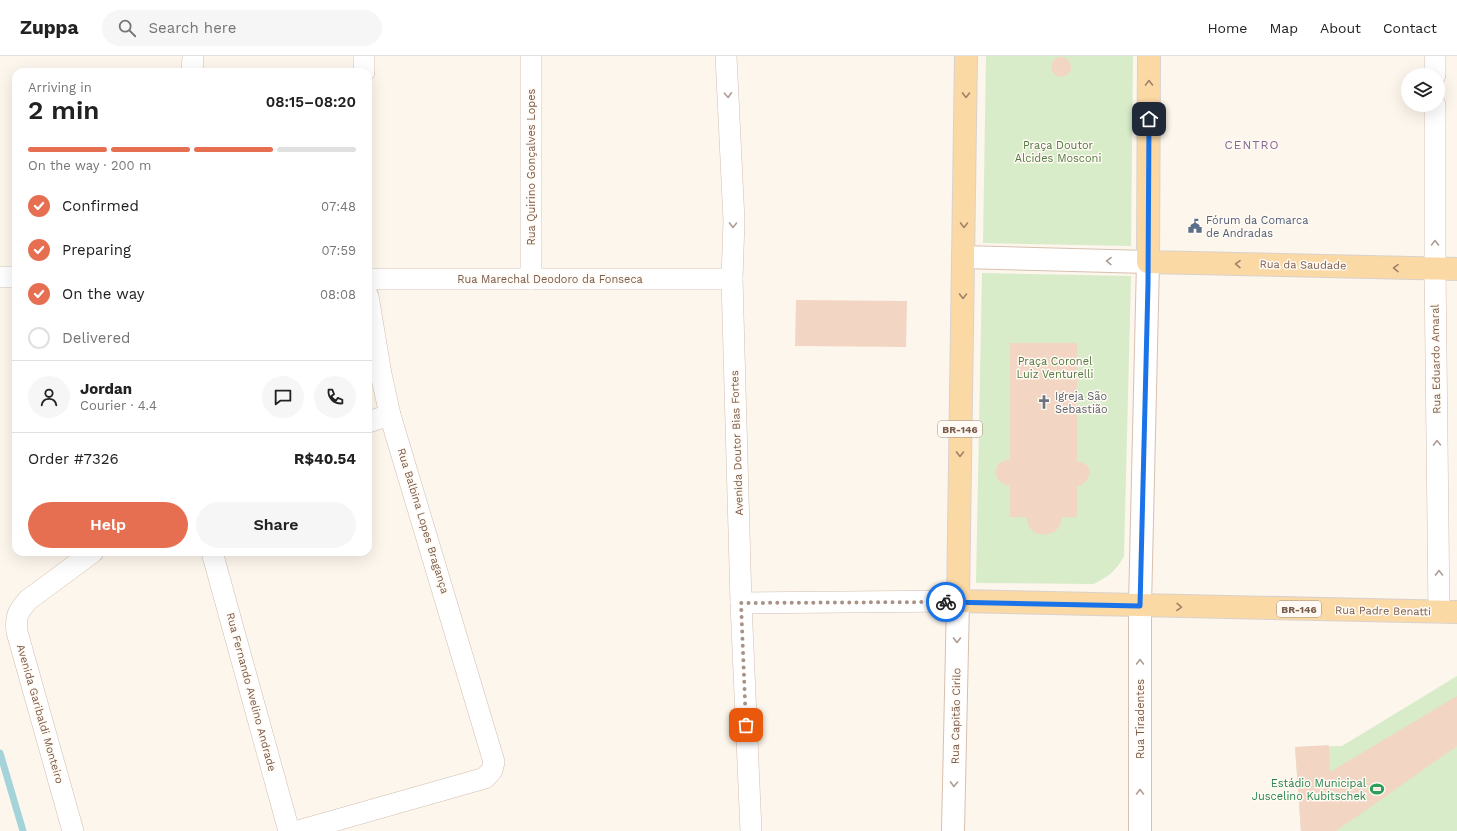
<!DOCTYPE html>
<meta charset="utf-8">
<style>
:root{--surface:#fff;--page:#f6f6f6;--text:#222;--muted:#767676;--line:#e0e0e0;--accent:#e76f51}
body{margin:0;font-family:"Work Sans",sans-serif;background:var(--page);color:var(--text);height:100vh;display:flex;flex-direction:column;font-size:15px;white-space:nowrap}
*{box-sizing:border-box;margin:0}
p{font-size:13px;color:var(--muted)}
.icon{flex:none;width:22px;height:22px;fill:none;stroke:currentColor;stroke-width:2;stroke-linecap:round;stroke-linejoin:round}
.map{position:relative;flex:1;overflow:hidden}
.drawer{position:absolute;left:12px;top:12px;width:360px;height:488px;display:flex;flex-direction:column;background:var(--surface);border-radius:12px;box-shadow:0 4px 16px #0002}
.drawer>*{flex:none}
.controls{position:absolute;left:1401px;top:12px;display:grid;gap:8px}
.controls a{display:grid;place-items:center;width:44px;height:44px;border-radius:50%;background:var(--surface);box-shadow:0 4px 16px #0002;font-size:20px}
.pin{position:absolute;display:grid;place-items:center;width:34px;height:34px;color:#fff;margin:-17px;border-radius:8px;box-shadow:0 2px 6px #0006}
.courier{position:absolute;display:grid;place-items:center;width:40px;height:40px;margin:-20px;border:3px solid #1a73e8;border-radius:50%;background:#fff;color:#222;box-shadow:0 1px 5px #0007}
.overview em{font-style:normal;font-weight:600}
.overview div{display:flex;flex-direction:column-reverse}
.overview{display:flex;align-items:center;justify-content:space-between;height:68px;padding:0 16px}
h1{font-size:26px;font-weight:600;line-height:30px}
.bar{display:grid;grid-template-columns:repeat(4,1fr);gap:6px 4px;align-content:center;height:48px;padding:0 16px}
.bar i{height:5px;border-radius:3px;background:var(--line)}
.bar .current{background:var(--accent)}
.bar p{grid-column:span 4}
.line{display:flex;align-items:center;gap:10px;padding:0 16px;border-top:1px solid var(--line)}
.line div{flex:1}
.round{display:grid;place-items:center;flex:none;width:42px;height:42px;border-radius:21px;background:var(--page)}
ol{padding:0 16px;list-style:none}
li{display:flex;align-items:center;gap:12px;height:44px}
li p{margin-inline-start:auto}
li .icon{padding:4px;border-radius:50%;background:var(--accent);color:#fff;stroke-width:4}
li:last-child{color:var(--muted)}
li i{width:22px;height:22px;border:2px solid var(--line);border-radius:50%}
.primary-button{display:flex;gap:8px;margin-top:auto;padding:8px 16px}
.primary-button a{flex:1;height:46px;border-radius:24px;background:var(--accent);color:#fff;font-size:16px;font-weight:600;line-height:46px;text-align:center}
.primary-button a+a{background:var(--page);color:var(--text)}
header{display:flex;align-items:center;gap:24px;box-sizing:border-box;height:56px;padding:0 20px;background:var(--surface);border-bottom:1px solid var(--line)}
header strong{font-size:19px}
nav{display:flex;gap:22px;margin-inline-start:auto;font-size:14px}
.search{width:280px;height:36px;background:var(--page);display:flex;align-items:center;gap:10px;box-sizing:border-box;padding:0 14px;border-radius:22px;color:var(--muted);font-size:15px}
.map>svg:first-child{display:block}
.green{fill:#d8ecc9}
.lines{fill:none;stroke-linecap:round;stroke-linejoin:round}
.stream{stroke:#a5d3da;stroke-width:7}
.building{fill:#f3d5c3}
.minor-casing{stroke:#d1beb0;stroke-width:22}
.secondary-casing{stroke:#d6c0b0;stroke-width:24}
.primary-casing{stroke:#dad1cd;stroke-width:24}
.minor{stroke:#fff;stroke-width:21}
.secondary{stroke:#fff;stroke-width:22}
.primary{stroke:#fbd9a5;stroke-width:22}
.oneway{stroke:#a18267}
.oneway2{stroke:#af9d94}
.done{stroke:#a89285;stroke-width:4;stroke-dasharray:0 7.2}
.route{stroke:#1a73e8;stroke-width:5}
.labels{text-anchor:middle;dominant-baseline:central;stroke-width:3;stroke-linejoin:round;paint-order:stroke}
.shield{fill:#fffaf3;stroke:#a28b7f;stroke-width:1}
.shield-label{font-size:10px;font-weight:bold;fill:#7a5c4d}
.park-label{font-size:11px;fill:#537a41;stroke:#fffaf3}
.street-label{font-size:11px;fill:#7a5c4d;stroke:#fffaf3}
.service-label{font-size:11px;fill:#4e5e75;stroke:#fffaf3;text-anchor:start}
.worship-label{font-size:11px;fill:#5b616d;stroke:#fffaf3;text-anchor:start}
.leisure-label{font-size:11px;fill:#27864d;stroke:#fffaf3;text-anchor:end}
.neighbourhood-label{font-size:12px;letter-spacing:1px;fill:#846695;stroke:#fffaf3}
</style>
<header>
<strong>Zuppa</strong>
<div class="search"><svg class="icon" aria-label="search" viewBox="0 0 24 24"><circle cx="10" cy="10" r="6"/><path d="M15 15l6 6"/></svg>Search here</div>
<nav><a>Home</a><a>Map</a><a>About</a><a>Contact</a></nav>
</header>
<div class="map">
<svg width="1457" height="775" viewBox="0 0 1457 775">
<rect width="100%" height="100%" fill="#fdf6ec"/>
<g class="green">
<polygon points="986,0 1133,0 1131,190 983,187"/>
<path d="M982,217L1131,220L1124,500C1116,515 1109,520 1094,528L976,527Z"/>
<polygon points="1457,620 1457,775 1301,775 1295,691 1342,690"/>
</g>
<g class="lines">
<polyline class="stream" points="0,697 23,775"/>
</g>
<g class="building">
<circle cx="1061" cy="11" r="10"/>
<polygon points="796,244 907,245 906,291 795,290"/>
<polygon points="1010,287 1077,287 1077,406 1082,406 1088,410 1090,417 1087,424 1082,429 1077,430 1077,461 1062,461 1060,470 1054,476 1045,479 1035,477 1029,471 1026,461 1010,461 1010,429 1005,429 999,425 995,417 998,408 1005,404 1010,404"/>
<polygon points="1457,640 1457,690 1336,775 1301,775 1295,691 1329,689 1330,716"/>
</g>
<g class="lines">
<defs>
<g id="minor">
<polyline points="364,0 364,16"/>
<polyline points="531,0 531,223"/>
<polyline points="726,0 734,165 732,223 741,547 751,775"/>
<polyline points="192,16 193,0"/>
<polyline points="1435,19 1435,0"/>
<polyline points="1435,49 1435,212 1439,556"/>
<polyline points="0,221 16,221"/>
<polyline points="368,223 732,223"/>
<polyline points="368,366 390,359"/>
<polyline points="212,496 289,775"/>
<polyline points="741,547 958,545"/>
<path d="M73,775L17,576C15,560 18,556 28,544L93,496"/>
<polyline points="298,775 485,722 492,714 494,706 390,359 381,318 368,240"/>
</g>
<g id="secondary">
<polyline points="963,201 1148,206 1140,550 1140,775"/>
<polyline points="953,775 958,545"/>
</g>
<g id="primary">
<polyline points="966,0 958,545 1457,556"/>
<polyline points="1149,0 1148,206 1457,213"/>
</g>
</defs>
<use href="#minor" class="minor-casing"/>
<use href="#secondary" class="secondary-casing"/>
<use href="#primary" class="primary-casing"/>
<use href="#minor" class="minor"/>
<use href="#secondary" class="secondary"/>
<use href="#primary" class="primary"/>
</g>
<defs><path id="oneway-chevron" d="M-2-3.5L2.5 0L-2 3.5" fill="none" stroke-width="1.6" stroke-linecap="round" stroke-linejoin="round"/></defs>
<g class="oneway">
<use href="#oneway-chevron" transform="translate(1149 27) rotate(-90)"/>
<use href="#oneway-chevron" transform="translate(966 39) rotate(91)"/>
<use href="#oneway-chevron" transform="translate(964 169) rotate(91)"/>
<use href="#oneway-chevron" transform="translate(1238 208) rotate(-179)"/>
<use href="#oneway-chevron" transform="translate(1396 212) rotate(-179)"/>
<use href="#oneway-chevron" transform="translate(963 240) rotate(91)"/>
<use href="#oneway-chevron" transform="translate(960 398) rotate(91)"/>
<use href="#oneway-chevron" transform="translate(1179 551) rotate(1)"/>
</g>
<g class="oneway2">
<use href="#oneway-chevron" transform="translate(728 39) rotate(87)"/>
<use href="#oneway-chevron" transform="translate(733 169) rotate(91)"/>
<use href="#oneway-chevron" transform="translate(1435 187) rotate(-90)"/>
<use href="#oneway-chevron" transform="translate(1109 205) rotate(-179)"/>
<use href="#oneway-chevron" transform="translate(1437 387) rotate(-91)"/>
<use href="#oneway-chevron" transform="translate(1439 517) rotate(-91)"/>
<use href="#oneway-chevron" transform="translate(957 584) rotate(91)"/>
<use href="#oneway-chevron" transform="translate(1140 606) rotate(-90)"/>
<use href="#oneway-chevron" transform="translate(954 728) rotate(91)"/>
<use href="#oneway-chevron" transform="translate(1140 736) rotate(-90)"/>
</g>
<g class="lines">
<polyline class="done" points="746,669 741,547 946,546"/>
<polyline class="route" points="946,546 1140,550 1148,228 1149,63"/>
</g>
<defs>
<symbol id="civic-bare" viewBox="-9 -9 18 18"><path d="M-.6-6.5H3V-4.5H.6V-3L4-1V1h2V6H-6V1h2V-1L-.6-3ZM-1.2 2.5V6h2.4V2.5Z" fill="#5c6f8a" stroke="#fffaf3" stroke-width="2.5" paint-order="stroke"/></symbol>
<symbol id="church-bare" viewBox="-9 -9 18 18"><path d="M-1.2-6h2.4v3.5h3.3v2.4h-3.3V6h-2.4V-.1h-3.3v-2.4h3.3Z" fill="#6b7280" stroke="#fffaf3" stroke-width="2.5" paint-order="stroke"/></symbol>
<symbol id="stadium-bare" viewBox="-9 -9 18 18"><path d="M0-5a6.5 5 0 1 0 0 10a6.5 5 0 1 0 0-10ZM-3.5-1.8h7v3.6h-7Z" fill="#2e9e5b" stroke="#fffaf3" stroke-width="2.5" paint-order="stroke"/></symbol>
</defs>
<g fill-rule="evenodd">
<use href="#civic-bare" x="1185" y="160" width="20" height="20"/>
<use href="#church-bare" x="1034" y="336" width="20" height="20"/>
<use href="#stadium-bare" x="1367" y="723" width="20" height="20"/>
</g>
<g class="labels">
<g class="shield">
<rect x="938" y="365" width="44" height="16" rx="3"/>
<rect x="1277" y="545" width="44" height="16" rx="3"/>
</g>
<g class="shield-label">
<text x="960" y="373">BR-146</text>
<text x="1299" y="553">BR-146</text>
</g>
<g class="park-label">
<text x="1058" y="89">Praça Doutor<tspan x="1058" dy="13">Alcides Mosconi</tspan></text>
<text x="1055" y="305">Praça Coronel<tspan x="1055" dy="13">Luiz Venturelli</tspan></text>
</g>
<g class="street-label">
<text transform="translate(531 111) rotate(-90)">Rua Quirino Gonçalves Lopes</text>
<text transform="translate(1303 209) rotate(1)">Rua da Saudade</text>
<text x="550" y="223">Rua Marechal Deodoro da Fonseca</text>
<text transform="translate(1436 303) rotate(-91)">Rua Eduardo Amaral</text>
<text transform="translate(737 387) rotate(-92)">Avenida Doutor Bias Fortes</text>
<text transform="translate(423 465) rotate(73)">Rua Balbina Lopes Bragança</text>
<text transform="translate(1383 555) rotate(1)">Rua Padre Benatti</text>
<text transform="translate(251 636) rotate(75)">Rua Fernando Avelino Andrade</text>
<text transform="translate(40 658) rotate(74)">Avenida Garibaldi Monteiro</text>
<text transform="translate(956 660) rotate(-89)">Rua Capitão Cirilo</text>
<text transform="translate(1140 663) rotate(-90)">Rua Tiradentes</text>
</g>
<g class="service-label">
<text x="1206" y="164">Fórum da Comarca<tspan x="1206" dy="13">de Andradas</tspan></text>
</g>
<g class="worship-label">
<text x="1055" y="340">Igreja São<tspan x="1055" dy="13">Sebastião</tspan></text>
</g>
<g class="leisure-label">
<text x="1366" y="727">Estádio Municipal<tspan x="1366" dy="13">Juscelino Kubitschek</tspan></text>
</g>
<g class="neighbourhood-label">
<text x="1252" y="89">CENTRO</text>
</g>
</g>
</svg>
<div class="controls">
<a><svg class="icon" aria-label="layers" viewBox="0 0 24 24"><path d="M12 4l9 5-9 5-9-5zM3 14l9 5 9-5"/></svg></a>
</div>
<div class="pin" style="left:746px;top:669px;background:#ea580c"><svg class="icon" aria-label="bag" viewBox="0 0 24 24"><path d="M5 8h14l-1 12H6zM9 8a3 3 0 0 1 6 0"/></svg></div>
<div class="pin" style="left:1149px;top:63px;background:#1f2937"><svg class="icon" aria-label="home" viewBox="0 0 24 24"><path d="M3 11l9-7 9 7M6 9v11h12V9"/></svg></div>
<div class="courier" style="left:946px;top:546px"><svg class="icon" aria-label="bike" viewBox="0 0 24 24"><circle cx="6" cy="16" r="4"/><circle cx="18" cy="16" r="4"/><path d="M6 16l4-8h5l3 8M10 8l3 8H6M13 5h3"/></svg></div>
<section class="drawer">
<div class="overview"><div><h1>2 min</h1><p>Arriving in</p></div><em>08:15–08:20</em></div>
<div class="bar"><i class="current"></i><i class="current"></i><i class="current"></i><i></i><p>On the way · 200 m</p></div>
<ol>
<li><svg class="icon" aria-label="check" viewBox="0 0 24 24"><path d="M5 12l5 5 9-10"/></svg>Confirmed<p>07:48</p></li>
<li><svg class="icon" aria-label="check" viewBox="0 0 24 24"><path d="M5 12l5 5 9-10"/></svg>Preparing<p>07:59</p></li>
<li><svg class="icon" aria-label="check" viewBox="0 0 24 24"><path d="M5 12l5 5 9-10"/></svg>On the way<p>08:08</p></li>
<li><i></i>Delivered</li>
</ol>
<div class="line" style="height:72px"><a class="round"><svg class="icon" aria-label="person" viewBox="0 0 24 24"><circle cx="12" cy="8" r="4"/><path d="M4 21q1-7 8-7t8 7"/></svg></a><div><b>Jordan</b><p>Courier · 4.4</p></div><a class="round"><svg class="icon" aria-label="chat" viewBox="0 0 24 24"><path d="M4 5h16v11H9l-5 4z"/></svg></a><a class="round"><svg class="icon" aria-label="phone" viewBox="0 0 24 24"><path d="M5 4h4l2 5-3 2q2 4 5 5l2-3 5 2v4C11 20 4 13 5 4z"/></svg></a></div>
<div class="line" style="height:52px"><div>Order #7326</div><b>R$40.54</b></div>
<div class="primary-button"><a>Help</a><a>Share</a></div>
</section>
</div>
